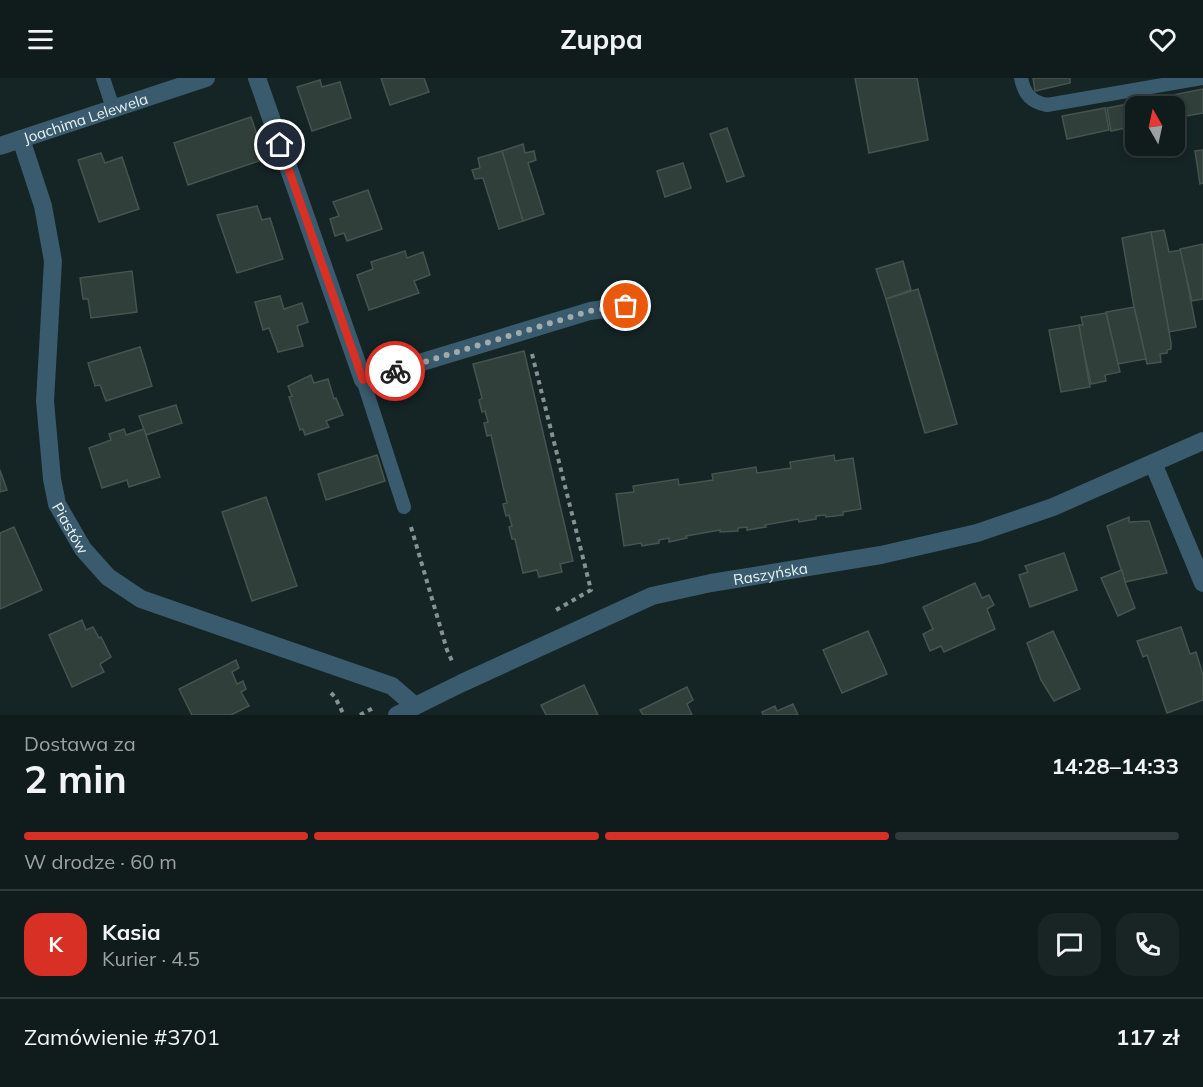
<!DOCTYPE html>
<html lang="pl">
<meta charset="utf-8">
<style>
:root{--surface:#101b1c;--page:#192425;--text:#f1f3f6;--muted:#9ca1a3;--line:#30393b;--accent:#d93025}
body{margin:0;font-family:Mulish,sans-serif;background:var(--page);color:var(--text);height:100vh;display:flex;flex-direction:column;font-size:22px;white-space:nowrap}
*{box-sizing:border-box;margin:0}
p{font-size:20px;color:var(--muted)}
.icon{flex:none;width:33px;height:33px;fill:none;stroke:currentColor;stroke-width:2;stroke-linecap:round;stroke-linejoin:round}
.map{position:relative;height:637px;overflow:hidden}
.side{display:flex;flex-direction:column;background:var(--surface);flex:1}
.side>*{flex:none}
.needle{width:39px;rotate:351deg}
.controls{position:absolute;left:1125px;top:18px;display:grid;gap:12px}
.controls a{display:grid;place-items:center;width:60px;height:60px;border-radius:12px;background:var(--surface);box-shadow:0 3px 9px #0003,0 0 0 2px var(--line);font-size:30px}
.pin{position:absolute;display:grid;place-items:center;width:51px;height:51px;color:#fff;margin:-26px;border:3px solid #fff;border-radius:50%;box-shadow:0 2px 6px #0007}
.courier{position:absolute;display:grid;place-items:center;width:60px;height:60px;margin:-30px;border:4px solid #d93025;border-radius:50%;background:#fff;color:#222;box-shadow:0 2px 8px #0007}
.overview em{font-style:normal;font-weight:700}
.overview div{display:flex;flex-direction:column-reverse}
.overview{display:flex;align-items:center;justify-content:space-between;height:102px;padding:0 24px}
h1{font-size:39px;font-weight:700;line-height:45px}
.bar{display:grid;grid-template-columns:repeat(4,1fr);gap:9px 6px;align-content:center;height:72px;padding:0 24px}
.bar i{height:8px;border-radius:4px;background:var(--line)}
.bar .selected{background:var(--accent)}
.bar p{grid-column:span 4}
.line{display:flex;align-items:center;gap:15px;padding:0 24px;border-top:2px solid var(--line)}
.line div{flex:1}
.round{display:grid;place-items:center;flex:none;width:63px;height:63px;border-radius:18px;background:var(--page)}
header{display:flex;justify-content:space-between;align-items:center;height:78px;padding:0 24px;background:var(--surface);font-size:27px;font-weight:700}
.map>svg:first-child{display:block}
.building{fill:#313f3a;stroke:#46544f;stroke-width:1.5}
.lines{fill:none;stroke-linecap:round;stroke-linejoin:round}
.path{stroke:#869292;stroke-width:4;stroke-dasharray:4.5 4.5;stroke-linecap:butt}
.lane{stroke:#3a5a6d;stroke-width:14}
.street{stroke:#3a5a6d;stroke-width:18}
.done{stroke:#9fabac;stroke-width:6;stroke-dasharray:0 10.8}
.route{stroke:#d93025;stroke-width:8}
.labels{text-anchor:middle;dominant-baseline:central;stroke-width:4.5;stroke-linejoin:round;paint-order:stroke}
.street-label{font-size:15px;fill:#eaf4f4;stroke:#060c0c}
</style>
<header><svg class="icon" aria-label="menu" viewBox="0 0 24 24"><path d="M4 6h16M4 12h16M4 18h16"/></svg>Zuppa<svg class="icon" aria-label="heart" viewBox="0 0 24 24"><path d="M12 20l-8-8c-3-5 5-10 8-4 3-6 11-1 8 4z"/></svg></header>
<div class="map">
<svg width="1203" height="637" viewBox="0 0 1203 637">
<rect width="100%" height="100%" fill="#152425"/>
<g class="building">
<polygon points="381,0 424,0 429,14 390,27"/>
<polygon points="855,0 917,0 928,62 869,75"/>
<polygon points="1033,0 1070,0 1070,5 1035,13"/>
<polygon points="320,2 322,9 340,4 351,40 312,53 297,9"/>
<polygon points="1203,11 1203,35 1174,40 1174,28 1136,28 1136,48 1111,53 1107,30"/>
<polygon points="1105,30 1109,52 1067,61 1062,38"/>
<polygon points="251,39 265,81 188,107 174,65"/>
<polygon points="727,50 744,98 727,104 710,56"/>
<polygon points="523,66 525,75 534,73 536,82 528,85 544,136 523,143 502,73"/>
<polygon points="1203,72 1203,105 1200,106 1195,73"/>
<polygon points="502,73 523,143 499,151 483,100 475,101 472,92 480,90 478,80"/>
<polygon points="101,75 105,85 122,79 139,131 99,144 78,82"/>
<polygon points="683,85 691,110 665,119 657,93"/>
<polygon points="368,112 382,151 347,163 344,155 335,158 330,141 339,138 333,124"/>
<polygon points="257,128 262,142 270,140 283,181 237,195 217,137"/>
<polygon points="1164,152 1169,174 1181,172 1196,249 1169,254 1151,154"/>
<polygon points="1151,154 1171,265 1171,271 1167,272 1167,275 1160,276 1161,284 1147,286 1134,229 1122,160"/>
<polygon points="1203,166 1203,221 1192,223 1180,171"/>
<polygon points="405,173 407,180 423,174 430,197 414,203 419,215 369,232 357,197 373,191 371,184"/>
<polygon points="903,183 911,212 886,221 876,191"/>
<polygon points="132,193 137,234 91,240 88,221 83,221 80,200"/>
<polygon points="918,211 957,346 925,355 886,221"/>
<polygon points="280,218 284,231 302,225 308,244 297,248 303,268 278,274 269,250 263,252 255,224"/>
<polygon points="1134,229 1146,281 1118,286 1106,234"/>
<polygon points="1106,235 1120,294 1105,297 1106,303 1091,306 1080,257 1079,247 1083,247 1081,239"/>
<polygon points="1079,247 1090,309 1061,314 1049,252"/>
<polygon points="140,269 152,308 106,323 100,307 95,308 88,285"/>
<polygon points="524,273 573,483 560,486 562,494 539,499 537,492 523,495 515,461 512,461 509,449 512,448 509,437 506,438 503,426 507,425 491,357 487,358 484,345 488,344 485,333 482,334 479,322 482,320 473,286"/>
<polygon points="311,297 314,305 328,301 334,321 336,320 343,337 326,343 329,349 305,357 303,351 300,352 289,319 292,318 288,308"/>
<polygon points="176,327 182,345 146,357 139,338"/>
<polygon points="124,351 126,357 144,351 160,399 129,409 127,402 102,410 89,370 111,362 109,356"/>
<polygon points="377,377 385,403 326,422 318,396"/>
<polygon points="834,377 835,383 853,380 861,431 843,434 843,437 826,439 825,437 816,438 816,441 799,444 798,441 765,447 766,449 747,452 747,449 738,450 738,453 720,454 720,452 686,458 687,460 669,464 669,460 659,462 659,465 642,468 641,465 624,468 616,416 634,414 633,408 678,401 679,407 713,402 712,396 756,389 757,395 791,390 790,384"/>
<polygon points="0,392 7,412 0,414"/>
<polygon points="266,419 297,508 252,523 222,434"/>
<polygon points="1129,439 1129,444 1149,443 1167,495 1125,504 1107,448"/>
<polygon points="14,449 42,512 0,531 0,455"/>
<polygon points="1064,475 1077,512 1030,529 1019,497 1028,494 1025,488"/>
<polygon points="1122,492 1125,504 1135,530 1118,538 1101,500"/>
<polygon points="975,505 982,520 989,517 994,527 987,531 995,551 944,574 941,568 930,573 923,556 933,551 923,529"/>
<polygon points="82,542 86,552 93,549 99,560 101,559 111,579 100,586 104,594 72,609 49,557"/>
<polygon points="1181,549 1190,576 1196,574 1203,597 1203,622 1167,635 1147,577 1143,579 1137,563"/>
<polygon points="868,553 887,596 842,615 823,572"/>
<polygon points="1053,553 1080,611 1054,623 1041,602 1027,565"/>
<polygon points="236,582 239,590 232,594 237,606 243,603 246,611 241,614 249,628 231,637 192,637 179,611"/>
<polygon points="584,607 598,637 546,637 541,627"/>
<polygon points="687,609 693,622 687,626 692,637 643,637 640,632"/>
<polygon points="793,626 798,637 763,637 762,634 775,628 777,633"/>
</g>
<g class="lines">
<g class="path">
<polyline points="532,276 591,512 556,532"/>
<polyline points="411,449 447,572 452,583"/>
<polyline points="331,615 335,619 344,637"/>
<polyline points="360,637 375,629"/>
</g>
<g class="lane">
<polyline points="103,0 113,30"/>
<path d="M1021,0C1024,16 1031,24 1047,27L1203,0"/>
<polyline points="363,302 404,429"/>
</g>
<g class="street">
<polyline points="257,0 363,302 590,233 626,228"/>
<path id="s1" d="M21,61L43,128L53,183L45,323L52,401L57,426L83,471L108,499L141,521L392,608L415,628"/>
<path id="s2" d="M0,68L206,0"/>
<polyline points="1153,385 1203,505"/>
<path id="s3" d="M397,637L462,605L652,518L711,505L881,477L977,455L1053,429L1203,363"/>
</g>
</g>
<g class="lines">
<polyline class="done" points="395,293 590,233 626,228"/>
<polyline class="route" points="280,67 363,302 395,293"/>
</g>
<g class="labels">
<g class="street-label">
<text stroke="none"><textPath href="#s2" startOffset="90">Joachima Lelewela</textPath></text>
<text stroke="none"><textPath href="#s1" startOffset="398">Piastów</textPath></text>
<text stroke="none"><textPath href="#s3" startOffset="402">Raszyńska</textPath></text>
</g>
</g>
</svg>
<div class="controls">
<a><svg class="needle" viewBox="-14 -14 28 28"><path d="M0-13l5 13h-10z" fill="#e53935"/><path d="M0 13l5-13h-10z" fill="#9ca1a3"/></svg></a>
</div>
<div class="pin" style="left:626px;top:228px;background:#ea580c"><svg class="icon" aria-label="bag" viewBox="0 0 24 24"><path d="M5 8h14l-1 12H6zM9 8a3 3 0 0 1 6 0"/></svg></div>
<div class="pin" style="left:280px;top:67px;background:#1f2937"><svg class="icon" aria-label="home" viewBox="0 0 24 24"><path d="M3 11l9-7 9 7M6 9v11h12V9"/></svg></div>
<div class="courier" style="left:395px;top:293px"><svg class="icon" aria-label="bike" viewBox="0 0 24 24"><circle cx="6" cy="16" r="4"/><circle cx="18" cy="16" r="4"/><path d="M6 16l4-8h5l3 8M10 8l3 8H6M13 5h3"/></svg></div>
</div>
<section class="side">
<div class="overview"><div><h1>2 min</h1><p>Dostawa za</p></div><em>14:28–14:33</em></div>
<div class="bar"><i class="selected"></i><i class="selected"></i><i class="selected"></i><i></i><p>W drodze · 60 m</p></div>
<div class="line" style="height:108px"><b class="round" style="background:var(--accent);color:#fff">K</b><div><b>Kasia</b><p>Kurier · 4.5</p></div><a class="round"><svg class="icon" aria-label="chat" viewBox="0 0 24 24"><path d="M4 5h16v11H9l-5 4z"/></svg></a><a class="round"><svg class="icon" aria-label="phone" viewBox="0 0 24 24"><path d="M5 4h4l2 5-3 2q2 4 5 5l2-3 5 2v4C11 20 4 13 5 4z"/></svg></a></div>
<div class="line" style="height:78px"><div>Zamówienie #3701</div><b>117 zł</b></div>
</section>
